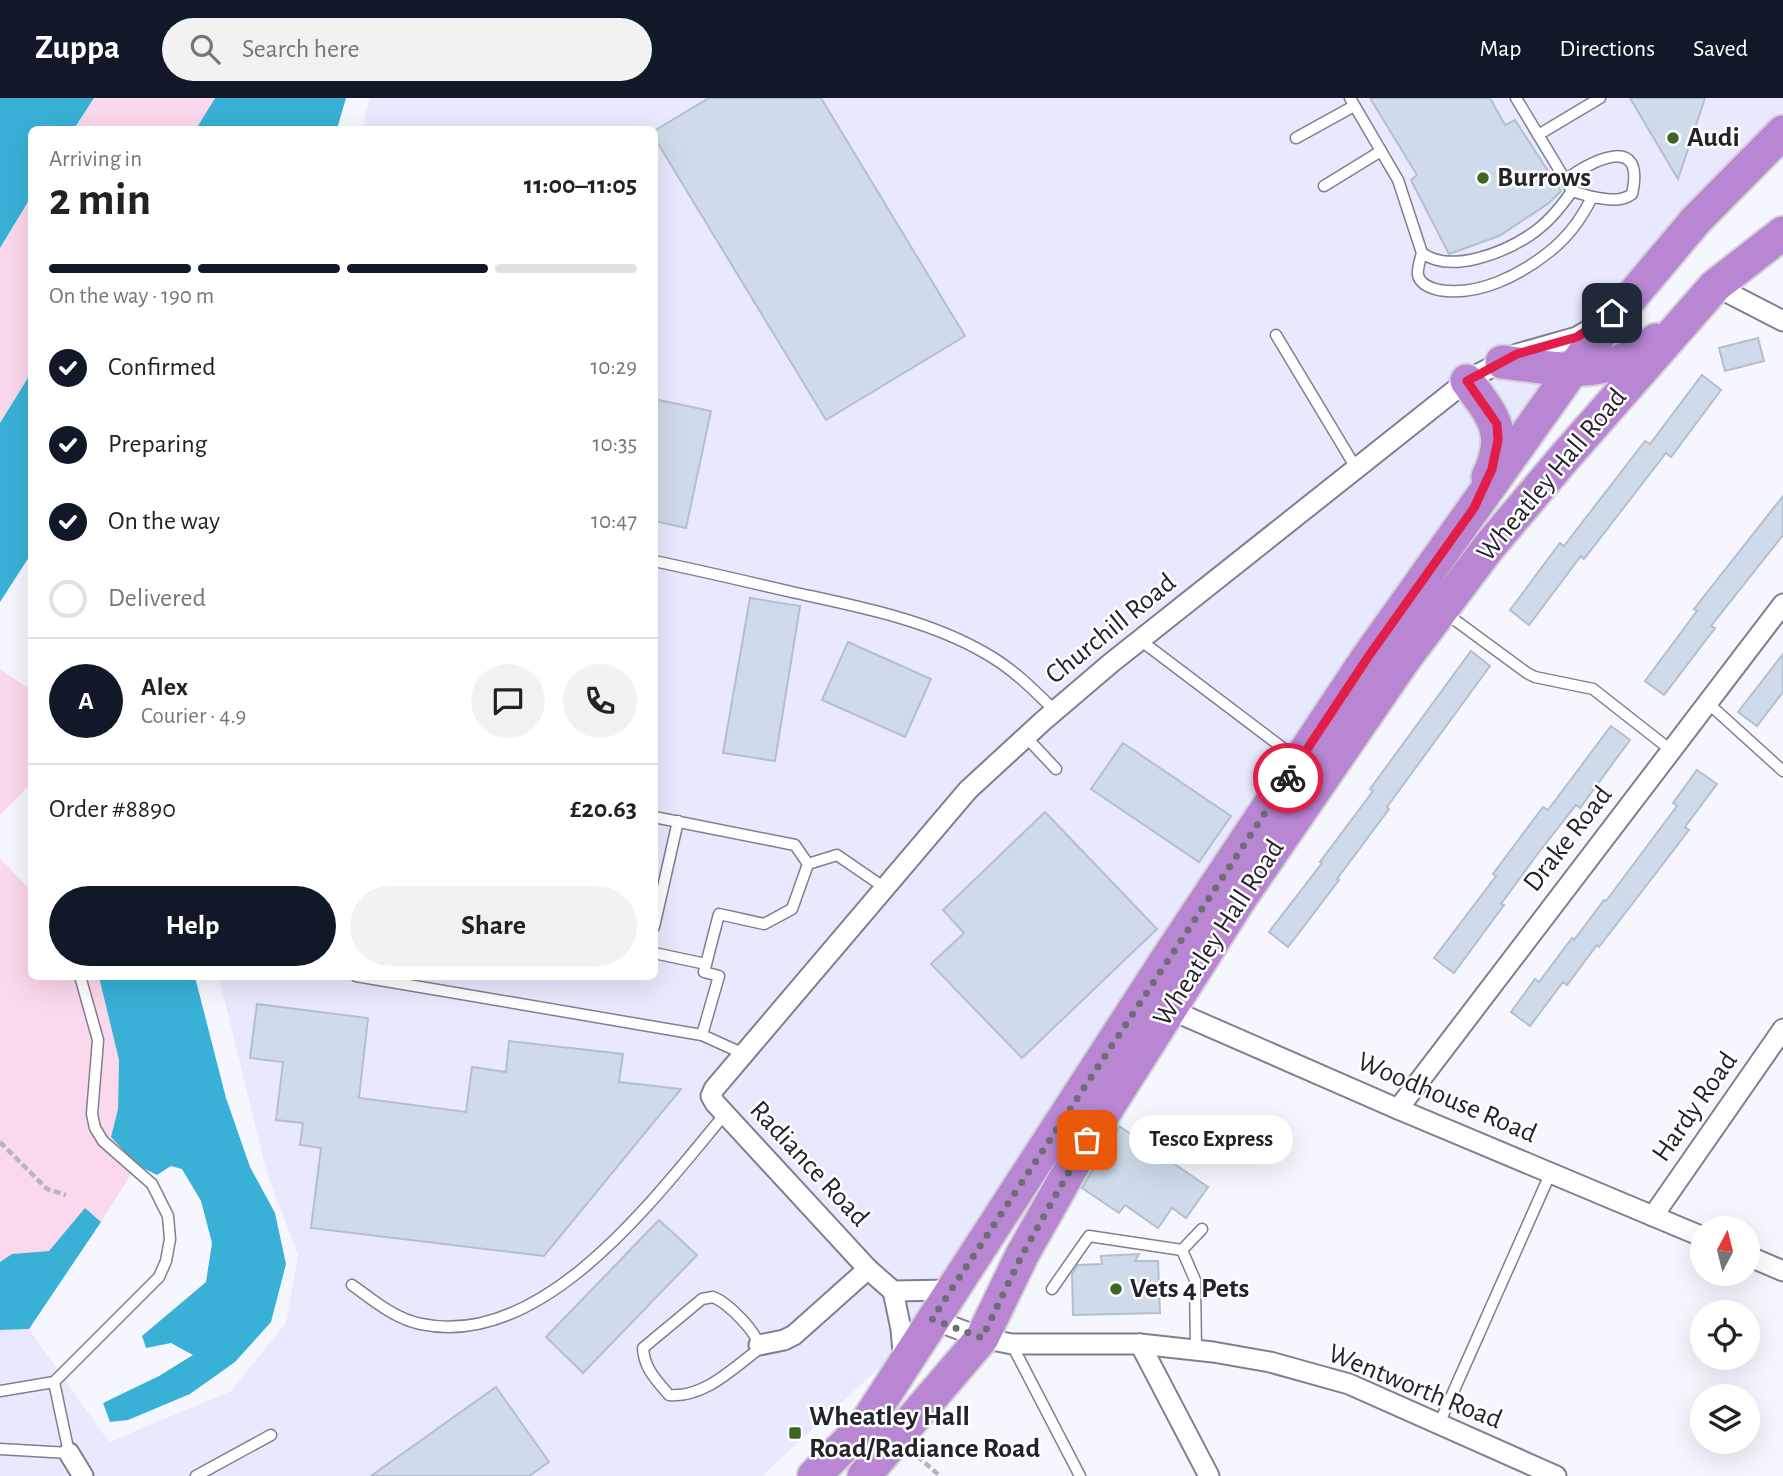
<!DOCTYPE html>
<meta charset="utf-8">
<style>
:root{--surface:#fff;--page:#f2f2f2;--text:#222;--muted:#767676;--line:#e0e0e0;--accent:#111827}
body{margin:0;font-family:"Alegreya Sans",sans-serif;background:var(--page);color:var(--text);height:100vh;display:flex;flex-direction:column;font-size:26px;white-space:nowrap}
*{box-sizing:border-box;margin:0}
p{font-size:23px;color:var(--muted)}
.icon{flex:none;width:38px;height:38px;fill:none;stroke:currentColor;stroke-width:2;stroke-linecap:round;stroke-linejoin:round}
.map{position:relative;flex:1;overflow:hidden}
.side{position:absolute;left:28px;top:28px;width:630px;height:854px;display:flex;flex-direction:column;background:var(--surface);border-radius:10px;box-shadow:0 7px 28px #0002}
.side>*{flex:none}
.needle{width:46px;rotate:7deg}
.fabs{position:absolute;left:1690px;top:1118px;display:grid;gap:14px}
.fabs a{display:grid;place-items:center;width:70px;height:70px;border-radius:50%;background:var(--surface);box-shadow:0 7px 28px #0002;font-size:35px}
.pin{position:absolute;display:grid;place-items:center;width:60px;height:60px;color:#fff;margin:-30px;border-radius:14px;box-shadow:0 4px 10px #0006}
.courier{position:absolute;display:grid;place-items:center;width:70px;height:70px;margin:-35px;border:5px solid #e11d48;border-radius:50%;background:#fff;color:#222;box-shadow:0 2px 9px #0007}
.bubble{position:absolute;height:49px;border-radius:24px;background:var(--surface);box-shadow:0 7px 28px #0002;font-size:23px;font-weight:700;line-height:49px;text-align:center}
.head em{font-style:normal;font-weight:700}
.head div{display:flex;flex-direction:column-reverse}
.head{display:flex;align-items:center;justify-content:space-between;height:119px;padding:0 21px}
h1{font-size:46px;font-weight:700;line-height:52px}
.bar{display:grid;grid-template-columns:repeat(4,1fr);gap:10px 7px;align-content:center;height:84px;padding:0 21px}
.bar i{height:9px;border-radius:5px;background:var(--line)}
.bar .active{background:var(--accent)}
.bar p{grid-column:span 4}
.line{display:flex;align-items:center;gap:18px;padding:0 21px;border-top:2px solid var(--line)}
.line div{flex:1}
.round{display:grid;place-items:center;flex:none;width:74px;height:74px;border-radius:37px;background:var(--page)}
ol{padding:0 21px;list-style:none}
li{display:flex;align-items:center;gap:21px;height:77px}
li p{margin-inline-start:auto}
li .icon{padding:7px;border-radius:50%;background:var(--accent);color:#fff;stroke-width:4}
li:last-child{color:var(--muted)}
li i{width:38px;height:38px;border:4px solid var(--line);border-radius:50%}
.cta{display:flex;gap:14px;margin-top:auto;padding:14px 21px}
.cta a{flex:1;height:80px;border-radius:42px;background:var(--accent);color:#fff;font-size:28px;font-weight:700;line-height:80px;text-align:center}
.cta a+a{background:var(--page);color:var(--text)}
header{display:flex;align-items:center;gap:42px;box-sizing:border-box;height:98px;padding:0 35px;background:var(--accent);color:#fff}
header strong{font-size:33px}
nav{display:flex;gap:38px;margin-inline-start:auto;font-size:24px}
.search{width:490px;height:63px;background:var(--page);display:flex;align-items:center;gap:18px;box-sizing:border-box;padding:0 24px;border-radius:38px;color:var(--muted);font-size:26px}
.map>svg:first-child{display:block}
.built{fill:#e8e9fe}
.green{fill:#fbd8ec}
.water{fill:#39b1d7}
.building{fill:#cfdbea;stroke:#b3bfce;stroke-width:2}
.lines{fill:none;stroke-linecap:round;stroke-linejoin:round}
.service-casing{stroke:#7f7f90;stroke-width:13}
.minor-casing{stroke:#7f7f90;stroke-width:23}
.trunk-casing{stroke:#d3d3d4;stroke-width:37}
.path{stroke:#b5b6bd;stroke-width:4.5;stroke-dasharray:7 3.5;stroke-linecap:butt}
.service{stroke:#fff;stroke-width:10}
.minor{stroke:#fff;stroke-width:19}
.trunk{stroke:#b886d3;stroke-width:33}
.done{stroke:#6d6d74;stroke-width:7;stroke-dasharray:0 12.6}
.route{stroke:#e11d48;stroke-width:9}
.poi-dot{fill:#3f6621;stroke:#fff;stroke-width:2.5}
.labels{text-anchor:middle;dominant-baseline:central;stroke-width:5;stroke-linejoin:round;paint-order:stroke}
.poi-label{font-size:28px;font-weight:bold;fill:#23232a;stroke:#fff;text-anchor:start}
.street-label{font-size:28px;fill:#23232a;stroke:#fff}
</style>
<header>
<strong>Zuppa</strong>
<div class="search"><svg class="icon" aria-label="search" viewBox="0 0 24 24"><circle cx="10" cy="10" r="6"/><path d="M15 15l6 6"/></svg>Search here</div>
<nav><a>Map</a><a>Directions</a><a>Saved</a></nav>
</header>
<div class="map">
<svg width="1783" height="1378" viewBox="0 0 1783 1378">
<rect width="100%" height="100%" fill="#f6f7fe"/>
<polygon class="built" points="370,0 1783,0 1783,34 1585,254 932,1221 762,1378 0,1378 0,1232 29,1231 109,1344 231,1293 286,1225 298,1157 267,1076 219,879 654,878 654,32 362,31"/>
<g class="green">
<polygon points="94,0 215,0 196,31 74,32"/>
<polygon points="31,99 31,275 0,325 0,150"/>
<polygon points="0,571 32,593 31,686 0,717"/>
<polygon points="0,760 31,793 32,878 99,879 119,962 118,1011 111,1039 137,1067 101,1124 85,1111 49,1153 12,1156 0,1164"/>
</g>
<g class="water">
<polygon points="0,0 94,0 74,31 32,32 31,99 0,150"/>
<polygon points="215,0 346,0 337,31 196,31"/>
<polygon points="31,275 31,456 0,504 0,325"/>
<polygon points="99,879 195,879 226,1000 250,1069 275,1115 286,1166 271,1224 235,1264 190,1296 128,1322 110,1324 103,1305 159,1278 193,1257 171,1245 146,1250 142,1238 206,1184 212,1145 201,1103 182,1071 171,1068 157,1077 137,1067 111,1039 118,1011 119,962"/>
<polygon points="85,1110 101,1124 29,1231 0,1232 0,1164 12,1156 49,1153"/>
</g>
<g class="building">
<polygon points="709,0 821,0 965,238 826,322 654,39 654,33"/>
<polygon points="1370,0 1490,0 1505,27 1515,22 1561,93 1549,105 1499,138 1449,156 1411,82 1417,77"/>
<polygon points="1630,0 1705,0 1678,81"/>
<polygon points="1758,240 1764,263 1725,273 1719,250"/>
<polygon points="1702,277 1721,292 1671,359 1666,355 1584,461 1581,458 1529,527 1510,512 1560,445 1564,448 1645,343 1650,346"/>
<polygon points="654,301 711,313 686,430 654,423"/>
<polygon points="1783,398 1783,437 1711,528 1715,530 1664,597 1645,583 1697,513 1694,511"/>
<polygon points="750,500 800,508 775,663 723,655"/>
<polygon points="848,544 931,581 905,639 822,602"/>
<polygon points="1471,553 1490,568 1387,709 1389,711 1337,781 1339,782 1288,849 1269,834 1322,765 1320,764 1373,693 1370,691"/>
<polygon points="1783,556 1783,594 1757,628 1738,614"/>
<polygon points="1611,628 1630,642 1580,710 1576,707 1536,758 1501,806 1504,807 1454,875 1434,860 1496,778 1493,776 1519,741 1543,709 1548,712"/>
<polygon points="1123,645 1231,718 1199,764 1091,691"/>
<polygon points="1697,672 1717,686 1685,729 1689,732 1599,849 1597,847 1567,887 1563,884 1530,928 1511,914 1535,881 1539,884 1572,840 1574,842 1604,802 1606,803 1677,708 1673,705"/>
<polygon points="1045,714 1157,831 1022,960 931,866 964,835 943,812"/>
<polygon points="257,906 368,920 359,1000 466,1014 472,969 506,974 509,943 623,956 619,984 681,991 544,1158 311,1130 321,1050 300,1047 303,1025 276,1022 283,964 250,960"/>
<polygon points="1119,1028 1208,1089 1186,1120 1172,1110 1158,1130 1125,1107 1119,1115 1082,1090"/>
<polygon points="659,1122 697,1157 583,1275 546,1239"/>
<polygon points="1139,1156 1135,1163 1158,1163 1160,1215 1073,1217 1072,1176 1078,1167 1102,1166 1101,1158"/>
<polygon points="496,1289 549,1364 529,1378 371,1378"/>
</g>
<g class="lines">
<defs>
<g id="service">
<path d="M1350,0L1398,82L1422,155C1451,176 1503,155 1530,137C1547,126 1561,109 1572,93L1516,0"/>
<polyline points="1538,37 1600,0"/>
<polyline points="1296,40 1354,8"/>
<path d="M1565,82C1591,63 1646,34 1632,96C1620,105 1606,101 1592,99"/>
<polyline points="1324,88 1381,53"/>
<path d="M1422,155C1420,162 1417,171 1418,177C1420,186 1430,190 1439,192C1478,199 1520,177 1549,154C1568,139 1582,120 1592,99L1572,93"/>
<polyline points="1276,237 1356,370"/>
<path d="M654,463C702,473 749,484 796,495C860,509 928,522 985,555C1012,570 1033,591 1055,613"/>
<polyline points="1444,514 1527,575 1535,579 1593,591 1672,653"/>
<polyline points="1140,542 1296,660"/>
<polyline points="1709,606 1783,673"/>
<polyline points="1026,639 1056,671"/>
<polyline points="654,719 795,747 808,766"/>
<polyline points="654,829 678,723"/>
<polyline points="654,855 706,866"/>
<polyline points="356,878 702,937 744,956"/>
<polyline points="702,937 719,878 704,874 719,816 764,826 792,811 808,766 837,757 885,790"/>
<polyline points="1182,1152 1202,1131"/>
<path d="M352,1187C373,1202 395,1221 421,1226C544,1252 656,1098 725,1016"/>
<polyline points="1052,1191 1089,1138 1182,1152 1195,1182 1196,1252"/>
<path d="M713,1199C728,1205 759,1235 759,1251C732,1271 704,1300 669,1297C656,1282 644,1270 643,1250L702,1201Z"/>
<polyline points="1012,1247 1080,1378"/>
<polyline points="0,1293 54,1284"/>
<polyline points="1439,1326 1551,1074"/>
<polyline points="0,1351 69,1355 54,1284 159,1179 166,1163 170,1141 168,1118 152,1086 103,1043 95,1030 92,1016 98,942 80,878"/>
<polyline points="196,1378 271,1337"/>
</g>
<g id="minor">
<polyline points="1715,188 1783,223"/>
<polyline points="1169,911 1398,1011 1703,1139"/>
<polyline points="1398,1011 1783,506"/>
<polyline points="1653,1118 1783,931"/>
<polyline points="1748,1158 1783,1173"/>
<polyline points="951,1192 893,1193 868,1171 715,1005 711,998 714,991 968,692 1043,623 1111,565 1469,281 1517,256 1577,239 1599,226"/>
<polyline points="893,1193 901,1231 904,1266"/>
<polyline points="932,1221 982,1240 1012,1246 1140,1246 1213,1254 1270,1264 1349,1286 1556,1378"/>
<polyline points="1140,1246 1209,1378"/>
<polyline points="759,1247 784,1242 794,1237 868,1171"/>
<polyline points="69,1355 83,1378"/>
</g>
<g id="trunk">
<path d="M1502,264C1565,271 1601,284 1656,242"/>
<path d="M1467,283C1493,318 1509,334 1488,379"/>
<polyline points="814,1378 865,1327 1169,858 1368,559 1585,254 1696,122 1783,34"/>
<polyline points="864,1378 982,1240 1022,1157 1087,1042 1239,802 1405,560 1488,450 1564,360 1715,188 1783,135"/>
</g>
</defs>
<use href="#service" class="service-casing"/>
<use href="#minor" class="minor-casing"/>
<use href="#trunk" class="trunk-casing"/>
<g class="path">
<polyline points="0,1044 47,1091 66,1097"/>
<polyline points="917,1358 940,1378"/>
</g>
<use href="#service" class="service"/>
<use href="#minor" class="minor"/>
<use href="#trunk" class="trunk"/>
</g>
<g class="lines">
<polyline class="done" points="1087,1042 1022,1157 982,1240 932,1221 1288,680"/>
<polyline class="route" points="1288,680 1368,559 1474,410 1492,371 1498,342 1497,326 1467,283 1517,256 1577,239 1612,215"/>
</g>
<g class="poi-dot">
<circle cx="1673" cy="40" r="7"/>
<circle cx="1483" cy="80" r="7"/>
<circle cx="1116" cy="1191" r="7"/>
<rect x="788" y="1328" width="14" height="14" rx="3.5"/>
</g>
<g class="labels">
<g class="poi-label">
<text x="1687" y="40">Audi</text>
<text x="1497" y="80">Burrows</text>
<text x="1130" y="1191">Vets 4 Pets</text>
<text x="809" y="1319">Wheatley Hall<tspan x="809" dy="32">Road/Radiance Road</tspan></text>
</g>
<g class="street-label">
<text transform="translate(1552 377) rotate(-50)">Wheatley Hall Road</text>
<text transform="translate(1111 531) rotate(-39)">Churchill Road</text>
<text transform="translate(1568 741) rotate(-52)">Drake Road</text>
<text transform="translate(1219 835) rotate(-57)">Wheatley Hall Road</text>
<text transform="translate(1447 1000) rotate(23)">Woodhouse Road</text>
<text transform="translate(1695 1009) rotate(-55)">Hardy Road</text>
<text transform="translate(809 1066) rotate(47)">Radiance Road</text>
<text transform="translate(1415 1289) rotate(22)">Wentworth Road</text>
</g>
</g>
</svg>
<div class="fabs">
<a><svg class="needle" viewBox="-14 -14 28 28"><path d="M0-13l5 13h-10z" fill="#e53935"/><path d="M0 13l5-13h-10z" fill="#767676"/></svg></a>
<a><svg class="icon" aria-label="locate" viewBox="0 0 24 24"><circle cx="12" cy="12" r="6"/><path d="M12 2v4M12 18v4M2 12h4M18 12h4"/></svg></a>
<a><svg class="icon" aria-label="layers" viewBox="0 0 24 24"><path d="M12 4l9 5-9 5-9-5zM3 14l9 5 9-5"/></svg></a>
</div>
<div class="pin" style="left:1087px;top:1042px;background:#ea580c"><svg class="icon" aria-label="bag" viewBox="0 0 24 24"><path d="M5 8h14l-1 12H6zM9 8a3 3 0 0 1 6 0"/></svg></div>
<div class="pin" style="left:1612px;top:215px;background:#1f2937"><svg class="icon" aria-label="home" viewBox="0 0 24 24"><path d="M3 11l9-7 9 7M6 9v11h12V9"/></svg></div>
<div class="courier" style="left:1288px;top:680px"><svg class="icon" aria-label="bike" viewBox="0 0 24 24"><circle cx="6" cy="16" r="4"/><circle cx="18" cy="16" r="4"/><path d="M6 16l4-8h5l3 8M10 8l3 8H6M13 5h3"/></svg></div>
<div class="bubble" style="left:1129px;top:1017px;width:164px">Tesco Express</div>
<section class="side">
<div class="head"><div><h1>2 min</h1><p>Arriving in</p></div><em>11:00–11:05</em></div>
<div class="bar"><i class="active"></i><i class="active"></i><i class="active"></i><i></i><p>On the way · 190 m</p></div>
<ol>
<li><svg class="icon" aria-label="check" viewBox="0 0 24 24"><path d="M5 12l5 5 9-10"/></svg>Confirmed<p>10:29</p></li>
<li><svg class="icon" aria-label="check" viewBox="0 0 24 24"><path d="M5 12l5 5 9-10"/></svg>Preparing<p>10:35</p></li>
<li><svg class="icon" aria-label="check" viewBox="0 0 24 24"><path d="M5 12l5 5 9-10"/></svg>On the way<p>10:47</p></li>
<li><i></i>Delivered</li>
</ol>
<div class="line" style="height:126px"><b class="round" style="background:var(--accent);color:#fff">A</b><div><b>Alex</b><p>Courier · 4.9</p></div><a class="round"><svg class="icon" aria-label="chat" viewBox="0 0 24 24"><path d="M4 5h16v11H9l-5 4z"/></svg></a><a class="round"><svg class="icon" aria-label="phone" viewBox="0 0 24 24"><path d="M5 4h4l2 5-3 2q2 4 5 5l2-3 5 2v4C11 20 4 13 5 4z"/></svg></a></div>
<div class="line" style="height:91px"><div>Order #8890</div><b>£20.63</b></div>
<div class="cta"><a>Help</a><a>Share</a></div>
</section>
</div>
